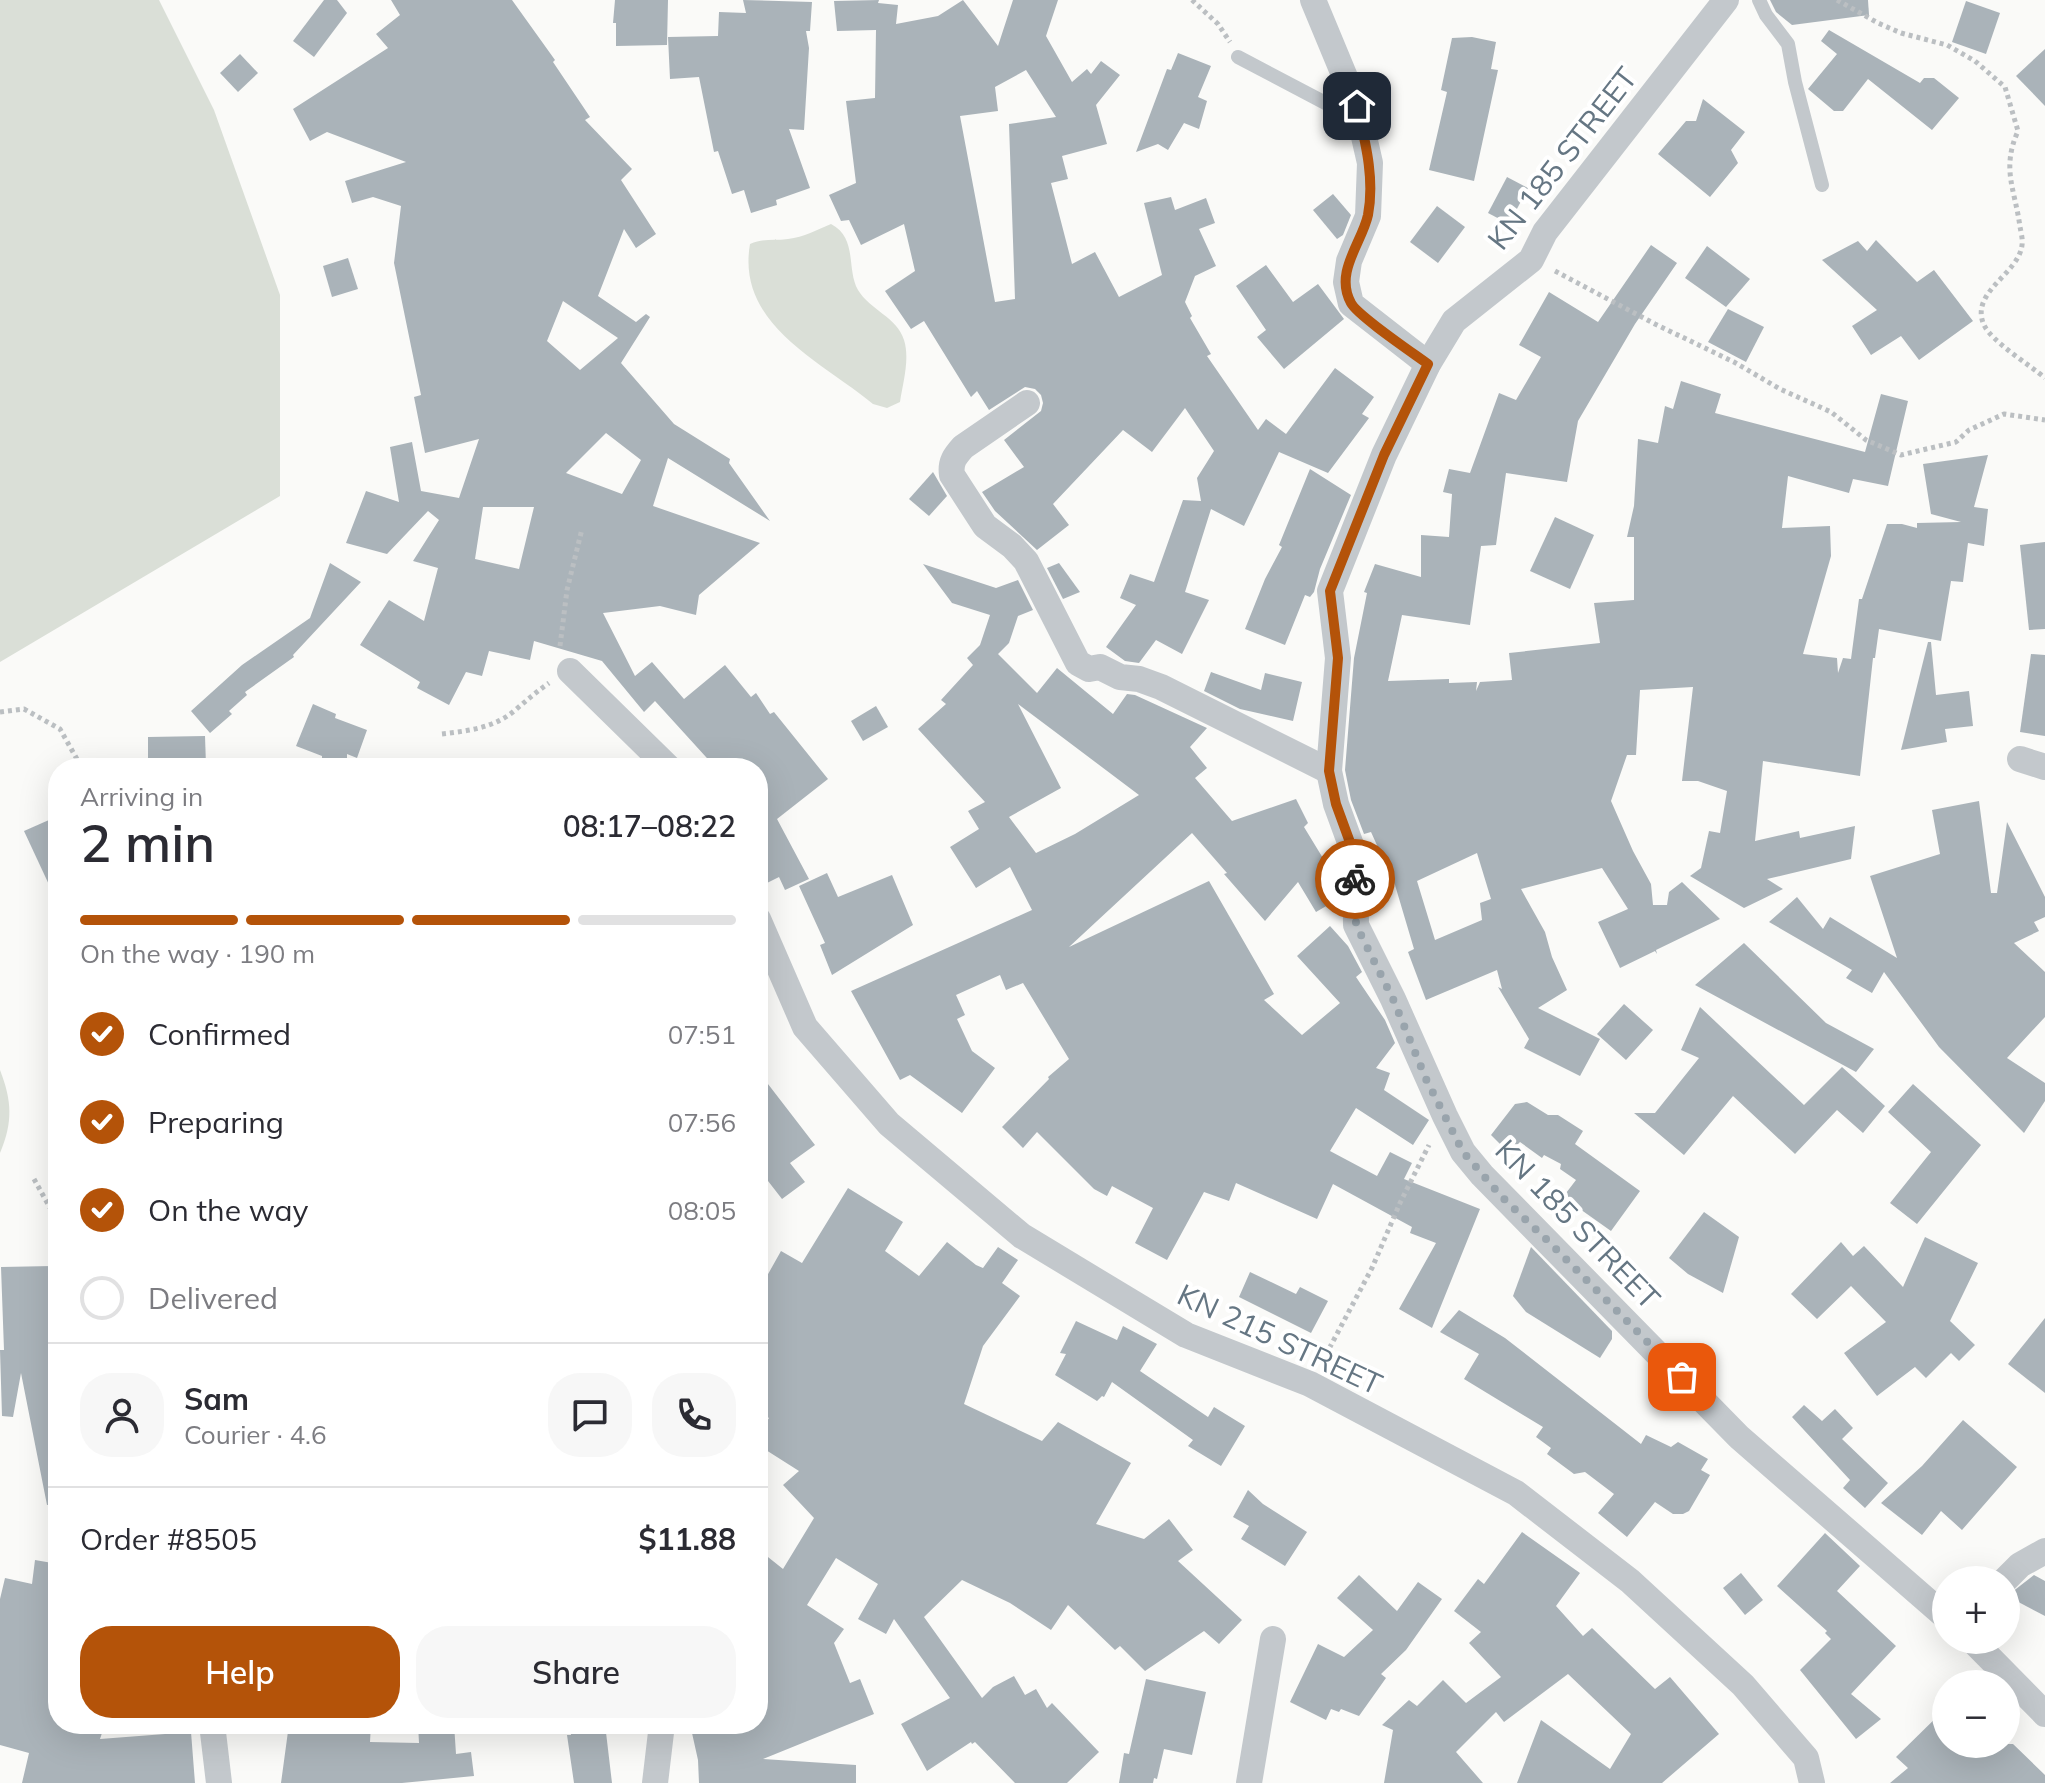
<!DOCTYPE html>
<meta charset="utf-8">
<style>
:root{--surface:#fff;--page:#f7f7f7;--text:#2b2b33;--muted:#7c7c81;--line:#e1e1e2;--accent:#b45309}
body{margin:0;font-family:Mulish,sans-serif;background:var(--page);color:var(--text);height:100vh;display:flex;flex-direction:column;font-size:30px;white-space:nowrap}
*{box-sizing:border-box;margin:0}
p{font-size:26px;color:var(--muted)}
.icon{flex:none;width:44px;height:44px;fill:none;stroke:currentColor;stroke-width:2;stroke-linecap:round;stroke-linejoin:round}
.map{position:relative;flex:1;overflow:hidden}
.panel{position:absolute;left:48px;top:758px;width:720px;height:976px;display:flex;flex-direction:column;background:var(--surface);border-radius:32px;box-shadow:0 8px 32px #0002}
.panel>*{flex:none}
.buttons{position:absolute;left:1932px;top:1566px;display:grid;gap:16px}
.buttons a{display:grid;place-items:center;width:88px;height:88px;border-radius:50%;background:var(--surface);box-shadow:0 8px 32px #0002;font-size:40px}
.pin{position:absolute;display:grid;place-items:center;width:68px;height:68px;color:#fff;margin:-34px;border-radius:16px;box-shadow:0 4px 12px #0006}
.courier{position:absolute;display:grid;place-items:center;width:80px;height:80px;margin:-40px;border:6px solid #b45309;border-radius:50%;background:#fff;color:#222;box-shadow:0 2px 10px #0007}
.summary em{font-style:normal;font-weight:600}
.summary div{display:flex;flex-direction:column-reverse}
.summary{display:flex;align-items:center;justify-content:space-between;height:136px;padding:0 32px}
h1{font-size:52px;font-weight:600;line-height:60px}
.bar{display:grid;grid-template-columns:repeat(4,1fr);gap:12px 8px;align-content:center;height:96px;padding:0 32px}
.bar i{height:10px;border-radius:6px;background:var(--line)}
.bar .on{background:var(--accent)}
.bar p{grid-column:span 4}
.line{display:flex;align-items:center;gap:20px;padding:0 32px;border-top:2px solid var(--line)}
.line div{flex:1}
.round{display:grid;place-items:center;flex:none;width:84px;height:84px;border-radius:32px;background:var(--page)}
ol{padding:0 32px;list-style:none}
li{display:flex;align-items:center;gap:24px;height:88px}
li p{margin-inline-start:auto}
li .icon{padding:8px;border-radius:50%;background:var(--accent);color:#fff;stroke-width:4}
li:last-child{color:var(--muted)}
li i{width:44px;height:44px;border:4px solid var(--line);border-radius:50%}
.primary-button{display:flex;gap:16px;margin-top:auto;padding:16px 32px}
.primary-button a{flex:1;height:92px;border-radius:32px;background:var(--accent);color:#fff;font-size:32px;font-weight:600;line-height:92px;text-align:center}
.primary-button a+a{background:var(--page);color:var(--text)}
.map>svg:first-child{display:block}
.green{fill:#dadfd7}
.building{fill:#aab3b9;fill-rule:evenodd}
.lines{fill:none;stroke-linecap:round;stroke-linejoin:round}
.path{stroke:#bbbfc2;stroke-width:5;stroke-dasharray:4 4;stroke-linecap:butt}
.service{stroke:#c3c8cc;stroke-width:14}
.minor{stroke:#c3c8cc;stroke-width:26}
.done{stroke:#99a4ac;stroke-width:8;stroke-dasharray:0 14.4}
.route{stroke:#b45309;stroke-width:10}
.labels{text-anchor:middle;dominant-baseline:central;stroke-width:8;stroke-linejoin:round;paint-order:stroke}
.street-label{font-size:30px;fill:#657683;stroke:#fff}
</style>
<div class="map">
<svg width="2045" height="1783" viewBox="0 0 2045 1783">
<rect width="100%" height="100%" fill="#fafaf8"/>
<g class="green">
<polygon points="0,0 159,0 214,110 280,295 280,496 0,662"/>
<path d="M831,224C858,238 846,269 858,290C870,310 897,317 904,340C910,359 903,382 900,402L887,408L873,404C821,361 736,325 750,244C764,238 774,241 788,239C804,237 817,230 831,224Z"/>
<path d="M0,1070C12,1101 13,1122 0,1153Z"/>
</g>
<g class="building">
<polygon points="324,0 337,0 347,13 314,57 293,41"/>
<path d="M391,0H512L555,60L553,62L590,117L585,120L632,169L621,180L656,234L636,248L624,229L598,296L636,322L646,314L650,317L621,363L674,424L730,459L729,463L770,521L668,458L653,506L760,543L699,595L696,615L660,606L603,613L635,676L652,662L684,699L725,665L751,697L756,693L770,714L774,712L828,779L777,819L809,879L785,890L779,877L765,884L758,869V768H716L655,701L644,712L602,661L534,641L530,660L489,651L482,676L466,672L449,705L417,688L420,682L360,645L389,600L424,621L438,568L413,561L439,520L428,511L387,554L346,543L366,491L399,502L390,447L412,442L421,491L459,498L479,439L425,453L414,397L421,395L394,263L401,206L373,197L352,203L345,181L406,162L327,132L310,141L293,109L388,48L376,34L400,15ZM563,301L618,338L580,370L547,341ZM606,433L641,460L622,494L566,473ZM483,507H534L519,569L475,559Z"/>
<polygon points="615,0 668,0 667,45 616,46 616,23 613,23"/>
<polygon points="743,0 812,2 810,31 806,31 809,48 804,130 789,129 810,188 776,200 777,205 751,213 744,190 732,194 718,151 714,152 699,77 670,79 668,37 718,36 719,12 746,13"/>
<path d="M879,0L878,3L898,5L896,24L938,16L963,0L998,46L1013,0H1058L1046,36L1072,82L1087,69L1091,74L1101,61L1120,75L1096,105L1107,144L1062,156L1068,179L1051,183L1072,264L1095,252L1119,297L1162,275L1144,203L1171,197L1175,210L1206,198L1215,223L1199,229L1216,266L1195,276L1185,302L1192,316L1190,318L1211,354L1207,356L1258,430L1266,419L1286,434L1335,368L1374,397L1362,414L1369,418L1328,473L1279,452L1244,526L1211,509L1185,592L1209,600L1182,654L1156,640L1139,663L1125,661L1106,647L1136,605L1120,598L1130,574L1154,582L1183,500L1201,501L1197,478L1214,451L1185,408L1152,452L1123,430L1053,504L1069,525L1037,550L995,511L982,492L1024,467L1004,440L1041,411L1043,403L1041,395L1035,389L1025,387L989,410L977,391L971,397L924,321L911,329L885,291L915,271L904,224L861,245L849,220L841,221L829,195L856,183L846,101L875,98L876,30L837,31L834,1ZM1026,70L1056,117L1009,124L1015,299L995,302L960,116L998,111L995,87Z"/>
<polygon points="1770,0 1868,0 1869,15 1792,25 1776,12"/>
<polygon points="1966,1 2000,13 1986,54 1952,42"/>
<polygon points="1829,30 1920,83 1924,78 1934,78 1959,98 1932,130 1868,79 1843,111 1834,111 1808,89 1837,54 1821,41"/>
<polygon points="1472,37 1496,42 1491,69 1498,70 1474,181 1429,170 1447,92 1441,90 1452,38"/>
<polygon points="2045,49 2045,106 2016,76"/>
<polygon points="1178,53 1211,66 1198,97 1207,101 1199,129 1184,123 1168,150 1158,144 1136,152 1167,69 1171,70"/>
<polygon points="240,54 258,73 238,92 220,73"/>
<polygon points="1703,99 1745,132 1731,150 1738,163 1710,197 1658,154 1686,121 1696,121"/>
<polygon points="1507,177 1528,188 1509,224 1488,213"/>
<polygon points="1333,194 1351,215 1343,235 1337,239 1313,210"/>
<polygon points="1437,206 1465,227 1438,263 1410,242"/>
<polygon points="1876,240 1917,282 1934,270 1973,321 1919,360 1901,336 1871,355 1852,326 1877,310 1822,260 1858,241 1867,251"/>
<path d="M1651,245L1677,263L1635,324L1578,421L1567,482L1506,473L1496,545L1481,546L1470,625L1402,615L1388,681L1449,679V683L1477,682L1476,691L1480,682L1512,680L1509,653L1600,643L1594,603L1634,600V537H1627L1634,506L1638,439L1658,443L1665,406L1673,409L1681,381L1721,394L1715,413L1865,452L1881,394L1908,401L1888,486L1853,479L1849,493L1788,476L1782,528L1830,526L1831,556L1803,654L1837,658L1838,673L1843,658L1851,659L1859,599H1862L1887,524H1902L1917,528V523L1961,522L1931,514L1923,464L1988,455L1974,507L1988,509L1984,546L1968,543L1963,582L1951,581L1941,641L1879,629L1875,658H1873L1860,776L1763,761L1755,841L1799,831L1800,838L1855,826L1851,859L1767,879L1783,889L1744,908L1690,876L1701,868L1709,831L1720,833L1727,791L1698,781H1682L1693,687L1640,690L1636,755H1627L1611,801L1633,851L1651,884L1653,905H1667L1669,892L1682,882L1720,919L1656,950L1657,954L1655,951L1620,968L1598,922L1628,909L1602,868L1521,889L1545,932L1552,957L1567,990L1538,1008L1600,1039L1580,1076L1524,1048L1529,1039L1498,987L1502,989L1497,970L1426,1000L1408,952L1414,949L1395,885L1371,832L1364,834L1351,800L1345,770L1354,658L1367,593L1364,592L1375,564L1421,577V535L1449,537L1452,494L1443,492L1449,469L1470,473L1499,393L1516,400L1541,357L1519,345L1549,292L1598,322ZM1477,853L1491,899L1480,903L1482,920L1435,940L1417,881Z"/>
<polygon points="1707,246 1750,279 1726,307 1685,278"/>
<polygon points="348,258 358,289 332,297 323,266"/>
<polygon points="1266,265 1293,302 1318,284 1344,319 1284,369 1257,337 1266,330 1236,286"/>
<polygon points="1728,309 1764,327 1746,362 1708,342"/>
<polygon points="1310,469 1351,495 1320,569 1314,592 1310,597 1305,595 1285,645 1245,629 1265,579 1282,547 1279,545"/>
<polygon points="933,472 947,496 929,516 909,499"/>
<polygon points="1555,517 1594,535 1570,589 1530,571"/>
<polygon points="2045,542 2045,629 2029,630 2020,545"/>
<polygon points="330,563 361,582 293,655 294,657 245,692 247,695 229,711 232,714 210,733 191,711 242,665 310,618"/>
<polygon points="1059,563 1080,592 1063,599 1047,568"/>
<path d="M923,564L996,588L1018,580L1033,610L1018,616L1009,643L998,654L1037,693L1057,668L1113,714L1127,694L1135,695L1207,728L1190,747L1207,768L1195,778L1232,821L1296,799L1308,823L1304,827L1332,873L1339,889L1340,898L1316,912L1298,882L1265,921L1224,874L1227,873L1192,833L1069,947L1209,881L1274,994L1264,1000L1302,1035L1340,1003L1297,956L1330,926L1348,946L1362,972L1356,977L1385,1020L1395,1043L1376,1068L1390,1073L1384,1090L1429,1120L1413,1145L1356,1108L1330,1151L1377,1176L1390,1152L1412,1163L1404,1179L1480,1209L1432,1328L1399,1309L1436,1243L1410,1233L1412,1227L1333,1184L1317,1219L1236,1183L1229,1201L1204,1192L1167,1260L1135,1243L1153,1208L1112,1186L1107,1196L1094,1189L1037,1132L1023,1148L1002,1127L1049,1079L1048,1077L1069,1059L1023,983L1006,990L1000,975L956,995L965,1015L957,1019L972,1051L995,1068L962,1113L910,1075L900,1080L851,991L1032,910L1010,867L976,888L950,847L979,829L968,811L985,802L918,729L946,704L941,700L973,665L967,658L980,645L990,615L952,603ZM1018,704L1058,734L1139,795L1075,834L1036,853L1009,817L1061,788Z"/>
<polygon points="1928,642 1931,642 1936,695 1969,691 1973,726 1945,729 1947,742 1901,750"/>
<polygon points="2031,654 2045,655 2045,736 2020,732"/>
<polygon points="1211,672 1261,690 1265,673 1302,682 1293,721 1240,709 1204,691"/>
<polygon points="313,704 336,714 335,718 367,730 357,758 347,754 347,766 322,766 322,756 296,746"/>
<polygon points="876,706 888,727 863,741 851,721"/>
<polygon points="205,736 206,765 148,767 148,737"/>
<polygon points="1979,801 1991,893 1997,893 2007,822 2045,897 2045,917 2034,922 2039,931 2014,943 2045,972 2045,1017 2007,1058 2045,1083 2045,1101 2024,1133 1939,1047 1884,972 1872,993 1846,978 1852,970 1769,922 1797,897 1823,929 1830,917 1897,958 1870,876 1940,854 1932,810"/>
<polygon points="58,816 58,904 24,831"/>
<polygon points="827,873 838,897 892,875 913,925 832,975 820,945 825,943 799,886"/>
<polygon points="1744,943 1826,1023 1874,1049 1856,1072 1695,985"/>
<polygon points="1624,1004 1653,1030 1626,1060 1597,1034"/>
<polygon points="1700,1007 1804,1105 1842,1067 1885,1106 1863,1133 1837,1110 1795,1154 1733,1096 1684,1155 1634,1113 1655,1113 1699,1058 1681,1050"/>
<polygon points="758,1071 815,1145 790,1163 805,1182 782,1199 758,1168"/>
<polygon points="1913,1084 1981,1145 1917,1224 1890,1203 1931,1152 1888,1112"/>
<polygon points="1527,1102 1548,1115 1558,1115 1583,1131 1575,1144 1640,1191 1611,1231 1563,1197 1576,1180 1560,1169 1561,1164 1544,1155 1542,1158 1520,1142 1509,1153 1491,1135 1515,1104"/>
<polygon points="848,1188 903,1222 885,1251 919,1276 947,1242 976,1265 983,1268 998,1247 1018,1260 1002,1283 1020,1296 983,1346 964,1404 1042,1441 1058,1422 1131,1463 1096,1524 1144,1539 1169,1519 1193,1550 1178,1561 1242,1620 1219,1644 1204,1631 1145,1671 1120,1646 1115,1650 1068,1605 1051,1630 1010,1603 962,1580 924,1617 982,1698 993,1687 1014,1676 1025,1695 1036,1689 1047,1708 1052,1703 1099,1752 1067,1783 1015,1783 975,1742 972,1744 971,1742 927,1771 901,1724 950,1698 894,1619 886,1634 858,1619 878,1584 836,1558 807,1605 844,1629 834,1643 850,1683 860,1679 874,1714 763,1759 856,1765 856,1783 699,1783 698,1760 690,1724 758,1724 758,1549 783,1569 814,1518 783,1485 799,1471 758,1445 758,1435 769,1418 758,1411 758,1292 781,1251 802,1263"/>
<polygon points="1704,1212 1739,1237 1723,1293 1688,1274 1669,1258"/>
<polygon points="1925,1237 1978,1263 1950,1321 1975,1345 1959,1361 1951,1353 1926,1378 1915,1367 1877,1396 1844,1353 1886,1322 1851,1286 1817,1319 1791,1294 1841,1242 1853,1256 1864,1246 1903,1287"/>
<polygon points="1531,1247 1612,1331 1612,1339 1600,1358 1526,1312 1513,1296"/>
<polygon points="53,1266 55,1292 58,1294 58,1320 52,1320 55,1396 58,1395 58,1504 47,1505 21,1373 13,1417 2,1416 0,1350 4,1350 1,1267"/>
<polygon points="1250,1272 1296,1294 1300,1287 1328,1301 1311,1333 1239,1297"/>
<polygon points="1459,1310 1505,1338 1641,1444 1646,1435 1671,1447 1678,1442 1708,1459 1701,1470 1710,1475 1689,1511 1683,1514 1673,1514 1655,1502 1627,1537 1598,1513 1614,1494 1585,1472 1574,1474 1547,1454 1551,1448 1536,1437 1543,1427 1464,1379 1479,1354 1440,1332"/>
<polygon points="2045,1318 2045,1393 2008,1364"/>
<polygon points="1076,1321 1117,1340 1123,1326 1157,1344 1140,1371 1208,1417 1214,1407 1245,1426 1221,1466 1188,1446 1193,1440 1112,1382 1104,1397 1102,1396 1097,1401 1055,1375 1066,1354 1060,1353"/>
<polygon points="1804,1405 1822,1421 1835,1409 1853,1428 1842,1439 1888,1483 1865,1508 1843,1488 1850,1480 1792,1417"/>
<polygon points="1963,1420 2017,1467 1962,1530 1941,1511 1922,1535 1881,1503 1922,1466"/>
<polygon points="1248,1490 1263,1504 1307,1532 1285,1566 1241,1539 1249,1526 1233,1517"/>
<polygon points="1522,1532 1580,1573 1556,1606 1583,1636 1592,1628 1655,1689 1670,1677 1719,1734 1662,1783 1517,1783 1541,1720 1610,1769 1631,1734 1568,1674 1504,1722 1496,1712 1456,1752 1483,1783 1384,1783 1393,1730 1382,1725 1409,1700 1417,1706 1443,1680 1466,1703 1501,1677 1469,1643 1481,1632 1454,1611 1478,1579 1484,1584"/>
<polygon points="1825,1533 1860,1566 1837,1591 1896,1646 1851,1694 1881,1719 1856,1739 1800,1670 1831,1639 1825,1633 1827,1631 1777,1586"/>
<polygon points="35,1560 58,1564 58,1724 105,1724 100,1739 191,1732 195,1783 22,1783 29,1753 0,1745 0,1599 5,1578 32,1584"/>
<polygon points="1741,1573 1763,1600 1745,1615 1723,1588"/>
<polygon points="1359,1575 1397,1611 1418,1582 1442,1599 1406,1650 1381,1674 1386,1678 1359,1716 1341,1709 1339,1712 1331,1709 1326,1720 1290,1702 1318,1644 1344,1657 1373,1630 1337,1598"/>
<polygon points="2034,1575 2045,1581 2045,1616 2007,1596"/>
<polygon points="1146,1679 1206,1692 1192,1755 1164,1749 1157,1779 1154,1778 1153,1783 1119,1783 1124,1753 1129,1754"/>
<polygon points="1946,1708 1946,1744 2013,1744 2045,1775 2045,1783 1890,1783 1908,1768 1896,1757"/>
<polygon points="289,1724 371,1724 370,1742 419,1743 418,1724 454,1724 456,1754 471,1752 474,1776 402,1783 281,1783"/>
<polygon points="569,1724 605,1724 612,1783 574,1783 567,1735 571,1735"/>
</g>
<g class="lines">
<g class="path">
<polyline points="1192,0 1218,24 1230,42"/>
<path d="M1837,0L1878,23L1901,33L1947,45L1975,61L2005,87L2018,131C2001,169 2015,189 2020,227C2021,232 2023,240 2022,245C2019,274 1969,292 1984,325C1992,342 2030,365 2045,378"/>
<polyline points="1555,271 1655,324 1734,362 1780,389 1831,412 1866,440 1901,455 1956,442 1969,430 2004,414 2045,420"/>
<polyline points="560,646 567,590 582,529"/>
<polyline points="0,712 24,709 60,729 82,768"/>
<path d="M442,734C467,731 494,728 514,711C526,701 536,692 549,683"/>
<polyline points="34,1179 58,1222"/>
<polyline points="1322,1362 1372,1268 1400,1203 1429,1145"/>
</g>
<g class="service">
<polyline points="1759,0 1766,15 1788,44 1795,82 1822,185"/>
<polyline points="1238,57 1333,107 1361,126"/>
</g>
<g class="minor">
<polyline points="1313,0 1357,106 1370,163 1368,216 1349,261 1346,282 1351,304 1428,364"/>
<polyline points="1726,0 1545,232 1531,260 1454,321 1428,364 1384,455 1330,591 1338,658 1329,771 1336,804 1355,856 1356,925 1393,999 1445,1116 1463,1152 1482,1175 1739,1437 1946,1617"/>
<path d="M1027,403L963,447C955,456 950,462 952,475L985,526L1012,546L1026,561L1078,663L1089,669L1100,667L1120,677L1139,679L1161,687L1329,771"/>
<polyline points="570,671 669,768"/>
<polyline points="2020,759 2045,767"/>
<polyline points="758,919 805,1027 889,1124 1022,1236 1186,1335 1310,1384 1516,1493 1630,1581 1743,1685 1806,1758 1812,1783"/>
<polyline points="2005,1580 2020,1565 2045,1551"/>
<polyline points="1972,1640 2045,1714"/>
<polyline points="212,1724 219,1783"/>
<polyline points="655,1783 662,1724"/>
<polyline points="1249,1783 1273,1639"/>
</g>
</g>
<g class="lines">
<polyline class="done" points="1355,879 1356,925 1393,999 1426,1079 1463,1152 1502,1197 1548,1241 1682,1377"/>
<path class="route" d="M1355,879V856L1336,804L1329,771L1338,658L1330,591L1384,455L1428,364C1413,353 1358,316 1351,303C1334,272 1362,243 1368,215C1375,178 1365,141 1357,106"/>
</g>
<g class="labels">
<g class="street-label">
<text transform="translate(1562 158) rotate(-52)">KN 185 STREET</text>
<text transform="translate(1578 1224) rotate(46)">KN 185 STREET</text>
<text transform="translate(1280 1339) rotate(25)">KN 215 STREET</text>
</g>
</g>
</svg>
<div class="buttons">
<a>+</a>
<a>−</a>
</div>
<div class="pin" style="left:1682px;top:1377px;background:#ea580c"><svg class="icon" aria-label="bag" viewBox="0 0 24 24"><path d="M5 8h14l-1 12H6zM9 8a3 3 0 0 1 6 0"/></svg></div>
<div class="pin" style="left:1357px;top:106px;background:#1f2937"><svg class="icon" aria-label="home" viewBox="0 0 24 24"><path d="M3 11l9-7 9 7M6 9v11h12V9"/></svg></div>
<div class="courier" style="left:1355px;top:879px"><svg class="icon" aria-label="bike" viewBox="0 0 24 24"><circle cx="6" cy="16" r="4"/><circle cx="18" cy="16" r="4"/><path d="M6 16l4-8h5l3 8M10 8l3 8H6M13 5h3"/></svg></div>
<section class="panel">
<div class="summary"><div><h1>2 min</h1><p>Arriving in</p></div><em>08:17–08:22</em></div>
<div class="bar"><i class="on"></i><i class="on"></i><i class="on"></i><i></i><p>On the way · 190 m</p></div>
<ol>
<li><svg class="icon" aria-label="check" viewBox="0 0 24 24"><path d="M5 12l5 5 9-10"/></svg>Confirmed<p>07:51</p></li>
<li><svg class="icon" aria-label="check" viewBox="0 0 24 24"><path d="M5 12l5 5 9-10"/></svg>Preparing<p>07:56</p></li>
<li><svg class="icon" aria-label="check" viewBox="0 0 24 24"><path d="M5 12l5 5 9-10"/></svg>On the way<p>08:05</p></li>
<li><i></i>Delivered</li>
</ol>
<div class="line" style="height:144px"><a class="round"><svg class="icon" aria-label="person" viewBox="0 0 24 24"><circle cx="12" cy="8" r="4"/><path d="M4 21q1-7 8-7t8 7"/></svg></a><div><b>Sam</b><p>Courier · 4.6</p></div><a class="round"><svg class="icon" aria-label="chat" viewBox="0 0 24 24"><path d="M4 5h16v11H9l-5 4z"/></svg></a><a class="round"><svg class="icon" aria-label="phone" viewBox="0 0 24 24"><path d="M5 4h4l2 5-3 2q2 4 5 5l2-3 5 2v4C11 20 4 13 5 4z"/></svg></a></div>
<div class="line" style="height:104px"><div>Order #8505</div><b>$11.88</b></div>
<div class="primary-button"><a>Help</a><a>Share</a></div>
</section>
</div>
